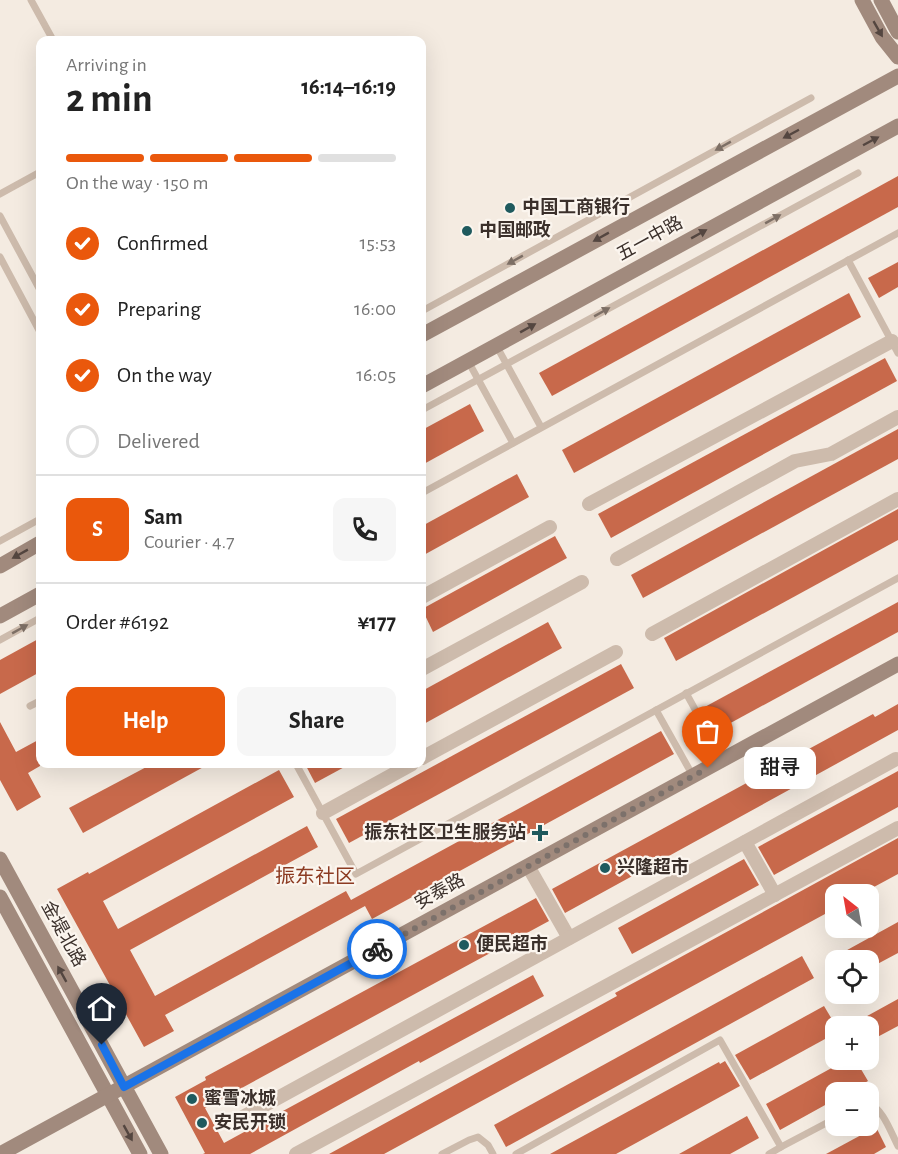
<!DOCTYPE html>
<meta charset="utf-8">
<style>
:root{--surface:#fff;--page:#f6f6f6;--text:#222;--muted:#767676;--line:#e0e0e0;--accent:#ea580c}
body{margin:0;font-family:"Alegreya Sans","Noto Sans SC",sans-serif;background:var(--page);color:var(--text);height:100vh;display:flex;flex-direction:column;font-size:22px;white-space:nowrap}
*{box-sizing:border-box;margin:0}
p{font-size:20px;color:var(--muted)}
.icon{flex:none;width:33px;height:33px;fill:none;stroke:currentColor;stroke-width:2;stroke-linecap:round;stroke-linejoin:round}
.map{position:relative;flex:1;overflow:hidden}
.side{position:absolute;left:36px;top:36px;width:390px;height:732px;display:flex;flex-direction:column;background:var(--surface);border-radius:12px;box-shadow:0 6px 24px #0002}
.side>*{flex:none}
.needle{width:39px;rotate:329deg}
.buttons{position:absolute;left:825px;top:884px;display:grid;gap:12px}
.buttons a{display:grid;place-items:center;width:54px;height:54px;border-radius:12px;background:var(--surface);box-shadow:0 6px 24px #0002;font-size:30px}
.pin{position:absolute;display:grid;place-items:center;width:51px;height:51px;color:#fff;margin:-62px -26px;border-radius:50% 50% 50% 0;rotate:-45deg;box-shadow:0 0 6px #0007}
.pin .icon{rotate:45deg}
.courier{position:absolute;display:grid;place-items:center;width:60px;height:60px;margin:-30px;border:4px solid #1a73e8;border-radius:50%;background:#fff;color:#222;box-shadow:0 2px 8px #0007}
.bubble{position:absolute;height:42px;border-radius:12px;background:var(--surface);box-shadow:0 6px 24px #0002;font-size:20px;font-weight:600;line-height:42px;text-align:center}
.head em{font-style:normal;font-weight:600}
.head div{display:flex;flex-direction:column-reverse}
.head{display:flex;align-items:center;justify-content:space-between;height:102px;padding:0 30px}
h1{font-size:39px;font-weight:600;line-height:45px}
.bar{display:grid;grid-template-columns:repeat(4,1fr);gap:9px 6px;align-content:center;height:72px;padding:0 30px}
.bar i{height:8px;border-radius:4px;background:var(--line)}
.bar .on{background:var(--accent)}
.bar p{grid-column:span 4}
.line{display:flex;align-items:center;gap:15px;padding:0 30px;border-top:2px solid var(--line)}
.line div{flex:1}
.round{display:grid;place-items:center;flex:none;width:63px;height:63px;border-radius:12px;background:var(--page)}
ol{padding:0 30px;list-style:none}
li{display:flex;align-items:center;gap:18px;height:66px}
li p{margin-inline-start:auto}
li .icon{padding:6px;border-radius:50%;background:var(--accent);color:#fff;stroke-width:4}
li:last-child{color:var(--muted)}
li i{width:33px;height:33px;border:3px solid var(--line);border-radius:50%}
.cta{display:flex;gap:12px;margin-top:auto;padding:12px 30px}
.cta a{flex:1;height:69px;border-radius:12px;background:var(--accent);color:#fff;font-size:24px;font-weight:600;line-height:69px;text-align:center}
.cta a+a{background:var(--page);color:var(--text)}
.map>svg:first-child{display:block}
.building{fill:#c8694b}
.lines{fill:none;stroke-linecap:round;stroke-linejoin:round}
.lane{stroke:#cdbbac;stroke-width:7}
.street{stroke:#cdbbac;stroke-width:14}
.secondary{stroke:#a18a7d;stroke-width:15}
.oneway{fill:#544640}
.oneway2{fill:#7d6f65}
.done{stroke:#7c716b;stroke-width:6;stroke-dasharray:0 10.8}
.route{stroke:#1a73e8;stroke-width:8}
.poi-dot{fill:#1f5a5e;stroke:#fbf5ee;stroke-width:2}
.labels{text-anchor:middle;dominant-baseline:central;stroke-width:4.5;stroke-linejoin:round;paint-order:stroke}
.poi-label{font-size:18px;font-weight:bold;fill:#3b302b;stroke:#fbf5ee;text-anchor:start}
.street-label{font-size:18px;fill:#3b302b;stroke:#fbf5ee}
.neighbourhood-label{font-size:20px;fill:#8c3b22;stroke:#fbf5ee}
</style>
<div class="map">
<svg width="898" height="1154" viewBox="0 0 898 1154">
<rect width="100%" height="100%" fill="#f4ebe1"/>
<g class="building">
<polygon points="898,176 898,207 552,396 539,373"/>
<polygon points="898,262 898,287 879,298 868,278"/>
<polygon points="849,293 861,317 574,473 562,450"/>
<polygon points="885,358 897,381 611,538 598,514"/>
<polygon points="470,404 484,431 422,465 422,430"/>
<polygon points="898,429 898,459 643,598 631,575"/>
<polygon points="517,474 529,497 422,556 422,526"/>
<polygon points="898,509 898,540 676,661 664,638"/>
<polygon points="555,536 567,558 433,632 422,609"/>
<polygon points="898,602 898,632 714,732 701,709"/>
<polygon points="548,622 562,648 422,725 422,691"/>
<polygon points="40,638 40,672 0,694 0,660"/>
<polygon points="621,664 634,688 349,843 336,819"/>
<polygon points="898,704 898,730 565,913 552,889 873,714 875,717"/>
<polygon points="0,722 16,752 40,739 40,766 28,773 41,797 17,811 0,780"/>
<polygon points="661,731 674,754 372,919 365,906 165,1015 174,1031 144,1047 57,889 88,872 89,874 279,770 294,797 103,901 118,929 307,826 318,847 130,950 155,996 346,891 351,900"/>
<polygon points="152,764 209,764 83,833 69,808"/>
<polygon points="305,764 350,764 315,783"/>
<polygon points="898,771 898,807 774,875 758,847"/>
<polygon points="898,838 898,874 861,894 836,894 836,908 384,1154 329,1154 617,996 615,993"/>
<polygon points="744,859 759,885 632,954 618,928"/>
<polygon points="536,898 549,921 205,1108 224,1143 533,975 544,996 420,1063 419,1061 250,1154 203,1154 205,1153 175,1097 206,1080 205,1077"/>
<polygon points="898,922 898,953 868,969 868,960 829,960"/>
<polygon points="802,956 814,978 506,1147 494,1125"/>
<polygon points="898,999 898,1026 868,1042 868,1026 849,1026"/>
<polygon points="824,1006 836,1026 836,1033 750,1080 735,1055"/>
<polygon points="848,1059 855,1059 868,1081 849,1092 836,1092 836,1099 780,1130 766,1104"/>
<polygon points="725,1061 740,1086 616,1154 550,1154 719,1062 720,1064"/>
<polygon points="747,1116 759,1138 730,1154 679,1154"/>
<polygon points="876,1127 886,1147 874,1154 826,1154"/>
</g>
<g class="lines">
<g class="lane">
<polyline points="31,0 53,40"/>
<polyline points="0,194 40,172"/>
<polyline points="0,216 40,290"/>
<polyline points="0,257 40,332"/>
<polyline points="848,260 898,353"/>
<polyline points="422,311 811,98"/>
<polyline points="496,345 541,427"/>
<polyline points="468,361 513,443"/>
<polyline points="422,410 858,173"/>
<polyline points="422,493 898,233"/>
<polyline points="0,541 40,519"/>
<polyline points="0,640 40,618"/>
<polyline points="686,693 723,760"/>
<polyline points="30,706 40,701"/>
<polyline points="656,710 693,776"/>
<polyline points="296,764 356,874 898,578"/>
<path d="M868,1103C883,1108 891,1133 898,1146"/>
<polyline points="781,1147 836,1118"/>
<polyline points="442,1154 469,1140 478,1137 488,1145 493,1154"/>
<polyline points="516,1154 720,1040 781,1147 769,1154"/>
</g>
<g class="street">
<polyline points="589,504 892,341"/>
<polyline points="617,559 795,461 831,454 898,417"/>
<polyline points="422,597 550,527"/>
<polyline points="652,634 898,499"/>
<polyline points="422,669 582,582"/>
<polyline points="422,758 616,652"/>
<polyline points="323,813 412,764"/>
<polyline points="745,842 775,895"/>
<polyline points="528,866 569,938"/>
<polyline points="243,1117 896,759"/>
<polyline points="296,1154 898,828"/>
</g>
<g class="secondary">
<polyline points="862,0 882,37 898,57"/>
<polyline points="881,0 898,32"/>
<polyline points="422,335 898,76"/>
<polyline points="422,386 898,126"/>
<polyline points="0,566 40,543"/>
<polyline points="0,616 40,594"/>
<polyline points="0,859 161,1154"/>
<polyline points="0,897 140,1154"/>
<polyline points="0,1154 898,664"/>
</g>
</g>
<defs><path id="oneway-solid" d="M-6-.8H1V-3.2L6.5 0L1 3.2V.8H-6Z" transform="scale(1.5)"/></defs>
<g class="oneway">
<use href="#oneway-solid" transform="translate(878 29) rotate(60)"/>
<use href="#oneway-solid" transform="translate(791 134) rotate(152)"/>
<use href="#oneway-solid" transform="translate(871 141) rotate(-28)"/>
<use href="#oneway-solid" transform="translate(699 234) rotate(-29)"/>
<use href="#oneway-solid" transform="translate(601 237) rotate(151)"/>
<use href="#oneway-solid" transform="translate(528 328) rotate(-29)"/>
<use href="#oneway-solid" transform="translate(20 554) rotate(151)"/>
<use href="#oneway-solid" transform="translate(62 974) rotate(-119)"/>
<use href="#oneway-solid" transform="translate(128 1133) rotate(61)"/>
</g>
<g class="oneway2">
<use href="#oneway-solid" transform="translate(723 146) rotate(151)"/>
<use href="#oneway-solid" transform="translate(773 219) rotate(-29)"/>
<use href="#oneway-solid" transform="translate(515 260) rotate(151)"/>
<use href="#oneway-solid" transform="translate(602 312) rotate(-29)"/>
<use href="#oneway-solid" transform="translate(20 629) rotate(-29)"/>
</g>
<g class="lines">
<polyline class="done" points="377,949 708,768"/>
<polyline class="route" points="102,1045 124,1087 377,949"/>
</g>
<g class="poi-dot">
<circle cx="510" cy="208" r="6"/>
<circle cx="467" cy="231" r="6"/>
<path d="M537 824h6v6h6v6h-6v6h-6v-6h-6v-6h6z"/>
<circle cx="605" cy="868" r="6"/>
<circle cx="464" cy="945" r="6"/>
<circle cx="192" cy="1099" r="6"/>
<circle cx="202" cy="1123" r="6"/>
</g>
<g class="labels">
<g class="poi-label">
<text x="522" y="208">中国工商银行</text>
<text x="479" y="231">中国邮政</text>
<text x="526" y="833" text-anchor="end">振东社区卫生服务站</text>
<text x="617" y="868">兴隆超市</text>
<text x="476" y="945">便民超市</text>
<text x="204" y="1099">蜜雪冰城</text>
<text x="214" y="1123">安民开锁</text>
</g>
<g class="street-label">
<text transform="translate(650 239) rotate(-29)">五一中路</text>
<text transform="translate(440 892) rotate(-29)">安泰路</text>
<text transform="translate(63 934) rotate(61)">金堤北路</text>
</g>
<g class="neighbourhood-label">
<text x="315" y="877">振东社区</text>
</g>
</g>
</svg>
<div class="buttons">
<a><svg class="needle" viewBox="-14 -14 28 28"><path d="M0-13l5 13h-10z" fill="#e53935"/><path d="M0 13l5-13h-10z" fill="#767676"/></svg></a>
<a><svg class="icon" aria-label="locate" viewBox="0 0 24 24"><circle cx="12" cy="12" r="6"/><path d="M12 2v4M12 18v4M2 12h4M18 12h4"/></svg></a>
<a>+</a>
<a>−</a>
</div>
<div class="pin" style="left:708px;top:768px;background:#ea580c"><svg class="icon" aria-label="bag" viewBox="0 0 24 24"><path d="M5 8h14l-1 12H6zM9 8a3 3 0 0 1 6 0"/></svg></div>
<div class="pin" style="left:102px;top:1045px;background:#1f2937"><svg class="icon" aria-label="home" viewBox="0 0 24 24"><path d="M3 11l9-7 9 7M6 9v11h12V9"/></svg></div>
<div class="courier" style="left:377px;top:949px"><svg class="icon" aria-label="bike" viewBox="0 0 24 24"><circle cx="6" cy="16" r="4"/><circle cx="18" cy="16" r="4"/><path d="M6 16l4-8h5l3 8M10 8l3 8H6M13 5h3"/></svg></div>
<div class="bubble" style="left:744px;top:747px;width:72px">甜寻</div>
<section class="side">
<div class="head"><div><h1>2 min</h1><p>Arriving in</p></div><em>16:14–16:19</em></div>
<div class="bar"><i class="on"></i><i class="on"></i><i class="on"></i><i></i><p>On the way · 150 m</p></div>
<ol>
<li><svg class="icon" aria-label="check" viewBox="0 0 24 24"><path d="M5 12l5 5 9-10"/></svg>Confirmed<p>15:53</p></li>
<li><svg class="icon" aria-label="check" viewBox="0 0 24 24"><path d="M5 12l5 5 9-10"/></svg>Preparing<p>16:00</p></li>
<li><svg class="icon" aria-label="check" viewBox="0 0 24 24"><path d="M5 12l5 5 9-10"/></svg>On the way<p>16:05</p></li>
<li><i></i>Delivered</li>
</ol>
<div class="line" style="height:108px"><b class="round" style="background:var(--accent);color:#fff">S</b><div><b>Sam</b><p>Courier · 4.7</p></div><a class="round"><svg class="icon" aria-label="phone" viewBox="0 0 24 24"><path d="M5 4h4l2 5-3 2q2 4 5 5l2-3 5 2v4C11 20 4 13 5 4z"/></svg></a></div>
<div class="line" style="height:78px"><div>Order #6192</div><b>¥177</b></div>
<div class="cta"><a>Help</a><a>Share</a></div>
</section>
</div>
